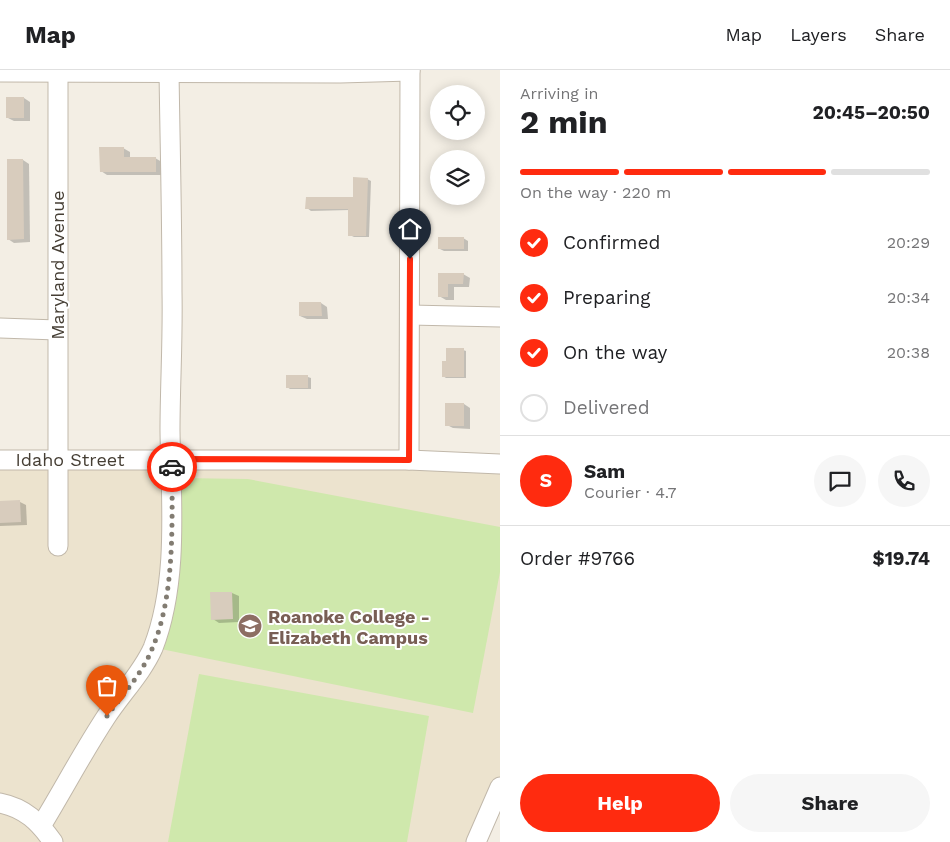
<!DOCTYPE html>
<meta charset="utf-8">
<style>
:root{--surface:#fff;--page:#f6f6f6;--text:#202124;--muted:#757577;--line:#e0e0e0;--accent:#ff2b0f}
body{margin:0;font-family:"Work Sans",sans-serif;background:var(--page);color:var(--text);height:100vh;display:flex;flex-direction:column;font-size:19px;white-space:nowrap}
*{box-sizing:border-box;margin:0}
p{font-size:16px;color:var(--muted)}
.icon{flex:none;width:28px;height:28px;fill:none;stroke:currentColor;stroke-width:2;stroke-linecap:round;stroke-linejoin:round}
.map{position:relative;flex:1;overflow:hidden}
.details{display:flex;flex-direction:column;background:var(--surface);width:450px}
.details>*{flex:none}
.buttons{position:absolute;left:430px;top:15px;display:grid;gap:10px}
.buttons a{display:grid;place-items:center;width:55px;height:55px;border-radius:50%;background:var(--surface);box-shadow:0 2px 12px #0003;font-size:25px}
.pin{position:absolute;display:grid;place-items:center;width:42px;height:42px;color:#fff;margin:-51px -21px;border-radius:50% 50% 50% 0;rotate:-45deg;box-shadow:0 0 5px #0007}
.pin .icon{rotate:45deg}
.courier{position:absolute;display:grid;place-items:center;width:50px;height:50px;margin:-25px;border:4px solid #ff2b0f;border-radius:50%;background:#fff;color:#222;box-shadow:0 1px 6px #0007}
.headline em{font-style:normal;font-weight:700}
.headline div{display:flex;flex-direction:column-reverse}
.headline{display:flex;align-items:center;justify-content:space-between;height:85px;padding:0 20px}
h1{font-size:32px;font-weight:700;line-height:38px}
.bar{display:grid;grid-template-columns:repeat(4,1fr);gap:8px 5px;align-content:center;height:60px;padding:0 20px}
.bar i{height:6px;border-radius:4px;background:var(--line)}
.bar .on{background:var(--accent)}
.bar p{grid-column:span 4}
.line{display:flex;align-items:center;gap:12px;padding:0 20px;border-top:1px solid var(--line)}
.line div{flex:1}
.round{display:grid;place-items:center;flex:none;width:52px;height:52px;border-radius:26px;background:var(--page)}
ol{padding:0 20px;list-style:none}
li{display:flex;align-items:center;gap:15px;height:55px}
li p{margin-inline-start:auto}
li .icon{padding:5px;border-radius:50%;background:var(--accent);color:#fff;stroke-width:4}
li:last-child{color:var(--muted)}
li i{width:28px;height:28px;border:2px solid var(--line);border-radius:50%}
.action{display:flex;gap:10px;margin-top:auto;padding:10px 20px}
.action a{flex:1;height:58px;border-radius:30px;background:var(--accent);color:#fff;font-size:20px;font-weight:700;line-height:58px;text-align:center}
.action a+a{background:var(--page);color:var(--text)}
header{display:flex;align-items:center;gap:30px;box-sizing:border-box;height:70px;padding:0 25px;background:var(--surface);border-bottom:1px solid var(--line)}
header strong{font-size:24px}
nav{display:flex;gap:28px;margin-inline-start:auto;font-size:18px}
main{display:flex;flex:1;min-height:0}
.map>svg:first-child{display:block}
.education{fill:#ece3ce}
.green{fill:#cfe8ac}
.shadow{fill:#0003}
.building{fill:#d8ccbd}
.lines{fill:none;stroke-linecap:round;stroke-linejoin:round}
.minor-casing{stroke:#c1b8aa;stroke-width:21}
.minor{stroke:#fff;stroke-width:19}
.done{stroke:#827c72;stroke-width:5;stroke-dasharray:0 9}
.route{stroke:#ff2b0f;stroke-width:6}
.labels{text-anchor:middle;dominant-baseline:central;stroke-width:4;stroke-linejoin:round;paint-order:stroke}
.street-label{font-size:18px;fill:#453e34;stroke:#fff}
.education-label{font-size:18px;font-weight:bold;fill:#785e54;stroke:#fff;text-anchor:start}
</style>
<header>
<strong>Map</strong>
<nav><a>Map</a><a>Layers</a><a>Share</a></nav>
</header>
<main>
<div class="map">
<svg width="500" height="772" viewBox="0 0 500 772">
<rect width="100%" height="100%" fill="#f3eee4"/>
<polygon class="education" points="0,390 500,394 500,717 476,772 0,772"/>
<g class="green">
<polygon points="179,408 248,409 500,457 500,502 473,643 161,579"/>
<polygon points="199,604 429,646 407,772 168,772"/>
</g>
<g class="shadow">
<polygon points="8,28 24,28 30,32 30,51 14,51 8,48"/>
<polygon points="123,78 130,82 130,88 155,88 162,92 162,105 107,105 101,101"/>
<polygon points="8,90 23,90 29,94 30,172 14,173 8,169"/>
<polygon points="367,109 371,111 369,167 354,167 350,165 350,140 311,141 307,138 354,128"/>
<polygon points="463,168 468,171 468,181 444,181 440,179"/>
<polygon points="439,204 463,204 470,208 469,217 454,217 454,230 446,230 439,226"/>
<polygon points="321,233 327,237 328,249 307,249 300,246"/>
<polygon points="463,280 466,281 466,308 446,308 443,306"/>
<polygon points="308,307 311,308 311,319 290,319 287,317"/>
<polygon points="447,334 464,334 470,338 470,359 453,358 447,355"/>
<polygon points="0,432 20,432 26,435 27,455 0,456"/>
<polygon points="232,523 239,526 239,552 219,553 213,549 212,524"/>
</g>
<g class="building">
<rect x="6" y="27" width="18" height="21"/>
<polygon points="99,77 124,77 124,87 156,87 156,102 100,102"/>
<polygon points="7,89 23,89 24,169 7,170"/>
<polygon points="353,107 368,108 366,166 348,166 348,139 305,139 306,127 353,127"/>
<rect x="438" y="167" width="26" height="12"/>
<polygon points="438,203 464,203 463,214 448,214 448,227 438,227"/>
<polygon points="299,232 321,232 322,246 299,246"/>
<polygon points="446,278 464,278 464,307 442,307 442,291 446,291"/>
<rect x="286" y="305" width="22" height="13"/>
<rect x="445" y="333" width="19" height="23"/>
<polygon points="20,430 21,452 0,453 0,431"/>
<polygon points="210,522 232,522 233,549 211,550"/>
</g>
<g class="lines">
<defs>
<g id="minor">
<polyline points="58,0 58,476"/>
<polyline points="0,2 340,3 410,1"/>
<polyline points="410,245 500,247"/>
<polyline points="0,258 57,260"/>
<polyline points="0,390 409,390 500,394"/>
<polyline points="409,390 410,0"/>
<path d="M0,733C25,738 39,752 53,772"/>
<path d="M41,756C63,720 83,682 106,647C121,624 142,603 153,578C179,511 171,431 170,361C170,315 173,269 172,222C172,148 170,74 169,0"/>
<polyline points="476,772 500,717"/>
</g>
</defs>
<use href="#minor" class="minor-casing"/>
<use href="#minor" class="minor"/>
</g>
<g class="lines">
<path class="done" d="M107,646C122,625 142,604 152,579C175,526 172,454 172,397"/>
<polyline class="route" points="172,397 172,389 409,390 410,189"/>
</g>
<defs>
<symbol id="university-disc" viewBox="-11 -11 22 22"><circle r="9.5" fill="#8d6e63" stroke="#fff"/><path d="M0-5L7-2L0 1L-7-2ZM-4 1L0 2.5L4 1V4Q0 6-4 4Z" fill="#fff"/></symbol>
</defs>
<g fill-rule="evenodd">
<use href="#university-disc" x="236" y="542" width="28" height="28"/>
</g>
<g class="labels">
<g class="street-label">
<text transform="translate(57 195) rotate(-90)">Maryland Avenue</text>
<text x="70" y="389">Idaho Street</text>
</g>
<g class="education-label">
<text x="268" y="546">Roanoke College -<tspan x="268" dy="21">Elizabeth Campus</tspan></text>
</g>
</g>
</svg>
<div class="buttons">
<a><svg class="icon" aria-label="locate" viewBox="0 0 24 24"><circle cx="12" cy="12" r="6"/><path d="M12 2v4M12 18v4M2 12h4M18 12h4"/></svg></a>
<a><svg class="icon" aria-label="layers" viewBox="0 0 24 24"><path d="M12 4l9 5-9 5-9-5zM3 14l9 5 9-5"/></svg></a>
</div>
<div class="pin" style="left:107px;top:646px;background:#ea580c"><svg class="icon" aria-label="bag" viewBox="0 0 24 24"><path d="M5 8h14l-1 12H6zM9 8a3 3 0 0 1 6 0"/></svg></div>
<div class="pin" style="left:410px;top:189px;background:#1f2937"><svg class="icon" aria-label="home" viewBox="0 0 24 24"><path d="M3 11l9-7 9 7M6 9v11h12V9"/></svg></div>
<div class="courier" style="left:172px;top:397px"><svg class="icon" aria-label="car" viewBox="0 0 24 24"><path d="M5 17H2v-5l4-1 3-4h7l3 4 3 1v5h-3M9 17h6M6 11h13"/><circle cx="7" cy="17" r="2"/><circle cx="17" cy="17" r="2"/></svg></div>
</div>
<section class="details">
<div class="headline"><div><h1>2 min</h1><p>Arriving in</p></div><em>20:45–20:50</em></div>
<div class="bar"><i class="on"></i><i class="on"></i><i class="on"></i><i></i><p>On the way · 220 m</p></div>
<ol>
<li><svg class="icon" aria-label="check" viewBox="0 0 24 24"><path d="M5 12l5 5 9-10"/></svg>Confirmed<p>20:29</p></li>
<li><svg class="icon" aria-label="check" viewBox="0 0 24 24"><path d="M5 12l5 5 9-10"/></svg>Preparing<p>20:34</p></li>
<li><svg class="icon" aria-label="check" viewBox="0 0 24 24"><path d="M5 12l5 5 9-10"/></svg>On the way<p>20:38</p></li>
<li><i></i>Delivered</li>
</ol>
<div class="line" style="height:90px"><b class="round" style="background:var(--accent);color:#fff">S</b><div><b>Sam</b><p>Courier · 4.7</p></div><a class="round"><svg class="icon" aria-label="chat" viewBox="0 0 24 24"><path d="M4 5h16v11H9l-5 4z"/></svg></a><a class="round"><svg class="icon" aria-label="phone" viewBox="0 0 24 24"><path d="M5 4h4l2 5-3 2q2 4 5 5l2-3 5 2v4C11 20 4 13 5 4z"/></svg></a></div>
<div class="line" style="height:65px"><div>Order #9766</div><b>$19.74</b></div>
<div class="action"><a>Help</a><a>Share</a></div>
</section>
</main>
